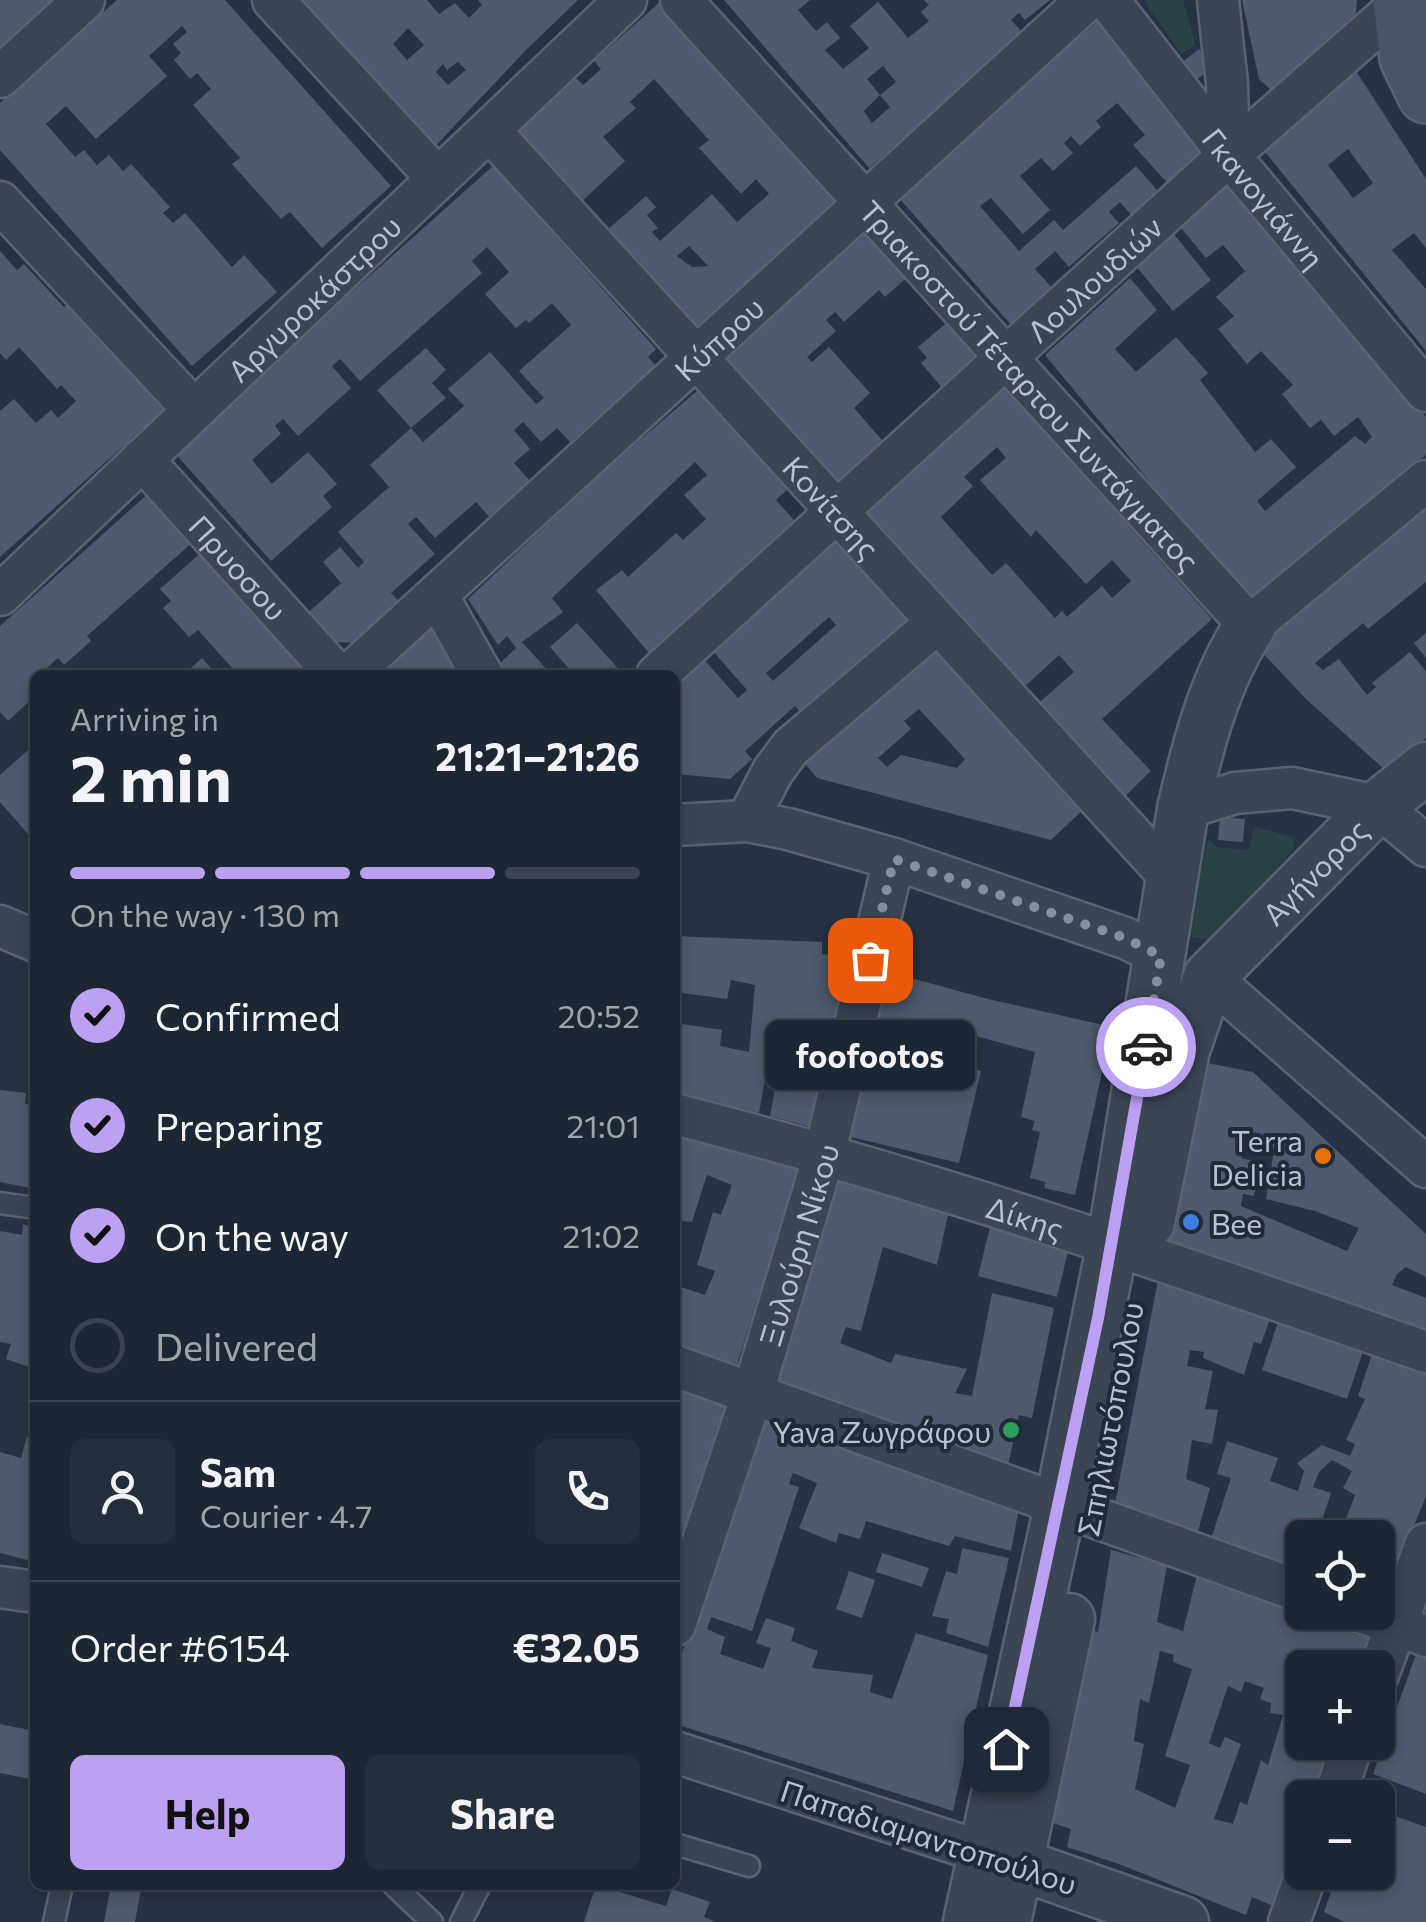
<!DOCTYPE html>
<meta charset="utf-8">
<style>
:root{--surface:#1d2633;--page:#252e3b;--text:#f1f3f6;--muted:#a0a5ac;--line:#3b434e;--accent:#bca0f2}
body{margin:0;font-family:Commissioner,sans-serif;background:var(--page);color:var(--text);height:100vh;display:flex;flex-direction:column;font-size:38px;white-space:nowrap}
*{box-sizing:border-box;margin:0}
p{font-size:32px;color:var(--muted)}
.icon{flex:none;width:55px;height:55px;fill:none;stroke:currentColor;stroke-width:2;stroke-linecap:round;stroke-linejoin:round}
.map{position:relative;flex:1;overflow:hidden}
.side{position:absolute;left:30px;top:670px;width:650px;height:1220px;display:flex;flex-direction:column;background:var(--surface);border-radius:15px;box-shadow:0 5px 15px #0003,0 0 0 2px var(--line)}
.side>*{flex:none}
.fabs{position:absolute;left:1285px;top:1520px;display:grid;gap:20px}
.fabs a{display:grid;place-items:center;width:110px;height:110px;border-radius:15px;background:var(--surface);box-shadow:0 5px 15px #0003,0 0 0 2px var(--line);font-size:50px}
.pin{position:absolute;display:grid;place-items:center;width:85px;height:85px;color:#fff;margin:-42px;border-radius:20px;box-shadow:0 5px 15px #0006}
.courier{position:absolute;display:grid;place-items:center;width:100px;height:100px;margin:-50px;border:8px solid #bca0f2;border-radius:50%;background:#fff;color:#222;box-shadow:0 2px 12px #0007}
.bubble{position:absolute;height:70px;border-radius:15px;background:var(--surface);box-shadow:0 5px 15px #0003,0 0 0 2px var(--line);font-size:32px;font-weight:700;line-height:70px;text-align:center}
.headline em{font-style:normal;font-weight:700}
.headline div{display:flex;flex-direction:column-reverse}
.headline{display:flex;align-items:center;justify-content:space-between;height:170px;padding:0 40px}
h1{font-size:65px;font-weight:700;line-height:75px}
.bar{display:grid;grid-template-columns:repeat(4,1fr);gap:15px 10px;align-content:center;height:120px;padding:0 40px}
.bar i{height:12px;border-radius:8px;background:var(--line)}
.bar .current{background:var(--accent)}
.bar p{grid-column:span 4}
.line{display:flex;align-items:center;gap:25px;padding:0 40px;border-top:2px solid var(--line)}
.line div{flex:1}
.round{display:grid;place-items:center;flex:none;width:105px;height:105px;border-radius:15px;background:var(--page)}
ol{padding:0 40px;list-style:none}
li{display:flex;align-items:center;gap:30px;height:110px}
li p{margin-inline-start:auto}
li .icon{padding:10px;border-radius:50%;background:var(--accent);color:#111;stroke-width:4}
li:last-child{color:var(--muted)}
li i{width:55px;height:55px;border:5px solid var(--line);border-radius:50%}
.cta{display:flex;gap:20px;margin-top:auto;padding:20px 40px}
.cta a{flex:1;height:115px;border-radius:15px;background:var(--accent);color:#111;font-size:40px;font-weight:700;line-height:115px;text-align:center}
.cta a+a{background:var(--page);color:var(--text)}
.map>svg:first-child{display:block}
.green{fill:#294245}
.building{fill:#4e5a6d;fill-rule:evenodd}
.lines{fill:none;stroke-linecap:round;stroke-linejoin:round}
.service-casing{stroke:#5a6371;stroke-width:25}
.minor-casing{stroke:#5a6371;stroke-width:45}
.tertiary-casing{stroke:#5a6371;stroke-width:55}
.secondary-casing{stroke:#5a6371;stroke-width:60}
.service{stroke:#3b4554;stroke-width:20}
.minor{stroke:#3b4554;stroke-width:40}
.tertiary{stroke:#3b4554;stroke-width:50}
.secondary{stroke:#495467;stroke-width:55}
.done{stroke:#868f9d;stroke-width:10;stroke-dasharray:0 18}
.route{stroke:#bca0f2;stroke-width:12}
.food-dot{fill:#e8710a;stroke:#202a39;stroke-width:4}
.shop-dot{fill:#3f7fe0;stroke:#202a39;stroke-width:4}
.leisure-dot{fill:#2e9e5b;stroke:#202a39;stroke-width:4}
.labels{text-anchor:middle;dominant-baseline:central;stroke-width:8;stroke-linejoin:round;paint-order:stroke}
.street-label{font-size:30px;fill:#b9c1cd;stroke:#202a39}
.poi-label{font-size:30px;fill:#b9c1cd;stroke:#202a39;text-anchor:end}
</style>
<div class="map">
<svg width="1426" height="1922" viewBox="0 0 1426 1922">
<rect width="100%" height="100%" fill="#273344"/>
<g class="green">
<polygon points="1144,0 1183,0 1196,45 1181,54"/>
<polygon points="1254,827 1293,837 1294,849 1212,941 1187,936 1208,839 1217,847 1249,850"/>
</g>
<g class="building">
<polygon points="0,0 53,0 0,47"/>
<polygon points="117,0 225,0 391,186 322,248 290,212 281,219 232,164 240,158 193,105 211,89 197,73 190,79 174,60 181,53 173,44 187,32 182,26 149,56 167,76 96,139 66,106 46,124 75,157 84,150 97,165 109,155 123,171 131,164 170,207 163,213 173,223 185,213 232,267 244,255 277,292 192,366 0,150 0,103"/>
<path d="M290,0H427L439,14L455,3L469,18L482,5L478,0H578L526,50L427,155ZM408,28L424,45L407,60L393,44ZM458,62L466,70L448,85L436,72L443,64L447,70Z"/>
<path d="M662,0L846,198L693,332L605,232L646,196L656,207L647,215L658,228L652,232L660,241L712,194L737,222L769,194L756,179L741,194L699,148L709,140L654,79L630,102L636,108L603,137L625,161L578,205L514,134L576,78L583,85L601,69L594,61ZM689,246L708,266L692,267L677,256Z"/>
<path d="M724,0H810L798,10L816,31L827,22L840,38L825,50L843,69L869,48L850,26L878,2L908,38L929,21L921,12L929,5L924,0H1050L1025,20L1019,13L1011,20L1023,33L869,168ZM883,66L896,82L880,95L867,79ZM880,95L890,107L872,123L864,111Z"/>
<polygon points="1242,0 1357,0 1356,13 1275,94 1259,79"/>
<polygon points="1099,20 1213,149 1170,186 1133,145 1145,135 1117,103 1096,121 1101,127 1080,146 1071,136 1064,143 1073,153 1053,171 1041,158 1020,176 1050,210 1023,234 991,198 980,206 1019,251 1054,220 1063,230 1136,166 1159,192 1132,216 1120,202 1109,212 1119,223 1069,267 1055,251 1035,269 1054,290 1013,327 898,197"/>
<polygon points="1199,49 1213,68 1196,80 1182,62"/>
<path d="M1354,68L1426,179V248L1414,233L1392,250L1426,289V351L1262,148ZM1348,149L1373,183L1353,198L1328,165Z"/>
<polygon points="493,166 656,349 648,357 656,366 570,442 557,428 541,442 523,422 514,430 530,449 514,463 532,483 491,519 476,502 435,538 416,517 408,524 435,554 391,593 401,603 357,643 336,642 309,612 341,583 323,562 340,547 358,568 364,562 338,532 389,487 370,465 411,428 377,390 426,348 446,370 432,383 446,398 411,428 423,442 464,406 448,389 490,352 536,404 544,398 519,371 571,325 552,303 529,323 526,320 516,328 485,294 509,272 487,247 472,261 482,273 360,381 340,359 332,366 351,388 298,436 283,419 275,426 281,434 252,460 272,484 308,452 337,484 323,496 332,507 271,561 173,451"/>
<polygon points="1229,179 1426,417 1426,455 1248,601 1045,355 1130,278 1157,310 1115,349 1136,372 1176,337 1208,373 1200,380 1255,452 1271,439 1296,467 1257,501 1265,511 1355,436 1365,444 1372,437 1358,417 1334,436 1321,420 1310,428 1282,394 1293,385 1261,351 1247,364 1218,329 1234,316 1216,297 1245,271 1223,245 1206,258 1177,223"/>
<polygon points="872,226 913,272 885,297 879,290 844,322 835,312 826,320 836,331 807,357 812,362 829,347 870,393 854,408 888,447 840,490 723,360"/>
<polygon points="1173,233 1211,280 1173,311 1135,265"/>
<polygon points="0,251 17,270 24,264 64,307 71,301 167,407 0,557 0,411 14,399 36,423 51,410 58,418 76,401 61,385 57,389 19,347 6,360 0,353"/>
<polygon points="951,319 983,357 944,390 921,363 927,358 918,347"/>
<path d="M1002,385L1212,619L1102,719L1151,771L1120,801L1033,708L1074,672L1059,655L1021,690L863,516ZM997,447L1006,458L980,480L1031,537L1036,530L1086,584L1112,560L1131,581L1112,598L1102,586L1067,617L1062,611L1055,618L1006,563L992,575L941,517L973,486L964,477Z"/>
<polygon points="698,390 787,490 776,500 800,527 653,658 596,590 622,570 628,577 676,533 683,540 706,519 684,495 707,475 695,462 552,598 563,612 522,642 552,675 504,675 499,664 516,648 507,636 498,645 468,599 607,468"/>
<polygon points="150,492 194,541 87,636 91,641 64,665 58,658 39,675 35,675 35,696 8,721 0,712 0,626"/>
<polygon points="1426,505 1426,582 1368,629 1363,623 1315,663 1323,670 1339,659 1367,695 1376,687 1372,683 1410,652 1426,671 1426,738 1385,770 1306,699 1258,648"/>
<path d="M834,539L911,625L806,718L795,706L745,751L752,759L730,779L675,774V681L702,657L738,698L747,690L711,649ZM829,617L836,625L773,681L766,673Z"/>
<polygon points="204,550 316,675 229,675 234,670 198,630 189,637 163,608 171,601 160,589"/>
<polygon points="577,623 624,675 565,675 570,670 550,647"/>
<polygon points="432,624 458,675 379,675"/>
<polygon points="1426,633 1426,658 1414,643"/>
<path d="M936,645L1084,809L1051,840L817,778L803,761ZM919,709L965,759L957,768L901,755L887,767L878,758L911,729L904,721Z"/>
<polygon points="202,658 217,675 183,675"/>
<polygon points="35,744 35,842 0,802 0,775"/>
<polygon points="1220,817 1245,819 1243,842 1218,840"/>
<polygon points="675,936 822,942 822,954 845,956 818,1129 770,1116 780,1062 769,1058 759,1113 675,1091 675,1023 722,1030 720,1046 749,1052 755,985 731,980 727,999 675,992"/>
<polygon points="885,971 988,999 1112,1027 1075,1195 1044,1188 1046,1182 1030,1178 1040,1132 1032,1130 1035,1121 1021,1117 1035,1052 931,1024 929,1033 924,1030 918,1056 981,1071 959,1163 847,1136"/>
<path d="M1207,1063L1253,1072L1426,1234V1277L1406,1267L1397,1274L1392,1285L1426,1298V1333L1168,1240L1197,1120ZM1248,1132L1279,1152L1273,1156L1266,1199L1315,1211L1359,1228L1347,1251L1241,1206L1243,1194L1254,1196L1258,1176L1250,1174L1253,1161L1241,1158Z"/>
<polygon points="0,1090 26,1093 25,1104 35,1105 35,1189 0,1182"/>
<polygon points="675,1131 800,1166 736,1367 675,1347 675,1285 705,1295 715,1271 697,1265 713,1212 721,1215 732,1185 707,1175 692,1222 675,1220"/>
<polygon points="833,1180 949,1211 937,1265 883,1247 861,1331 846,1327 840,1343 891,1363 895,1354 967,1369 955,1393 972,1396 992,1293 1054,1308 1032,1418 1019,1415 1008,1466 771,1378"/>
<polygon points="991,1223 1072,1235 1057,1297 978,1276"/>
<polygon points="23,1224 35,1228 35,1369 6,1359 11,1344 0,1342 0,1231 22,1235"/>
<polygon points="1159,1275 1271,1316 1261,1344 1254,1342 1244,1375 1203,1358 1204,1352 1190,1350 1187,1366 1213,1371 1205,1409 1218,1410 1212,1444 1192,1440 1186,1479 1210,1488 1197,1535 1114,1508"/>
<polygon points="1279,1319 1364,1348 1347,1399 1262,1370"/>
<polygon points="1373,1351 1426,1369 1426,1496 1383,1603 1378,1601 1378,1538 1339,1538 1355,1495 1343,1488 1352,1471 1332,1460 1319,1472 1313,1487 1331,1493 1316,1538 1302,1538 1302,1574 1210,1542 1231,1478 1217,1474 1227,1441 1278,1458 1270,1481 1298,1491 1304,1471 1297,1463 1322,1445 1350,1456 1355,1444 1346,1440 1365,1399 1358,1396"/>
<polygon points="675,1383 731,1400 675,1560"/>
<polygon points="763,1419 1020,1502 1011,1551 955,1536 949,1546 866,1521 860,1539 839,1533 836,1543 799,1528 817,1483 793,1473 789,1484 799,1487 752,1631 711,1617 707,1629 725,1637 720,1654 763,1669 771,1648 756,1643 766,1618 795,1628 791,1641 818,1651 812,1668 873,1675 870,1692 892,1699 916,1633 988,1655 953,1811 675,1724 675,1673"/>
<polygon points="27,1437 35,1439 35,1562 0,1553 0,1452 21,1458"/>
<polygon points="962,1548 1009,1558 988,1647 946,1633 949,1619 932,1616 946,1571 957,1574"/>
<path d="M1111,1550L1167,1565L1157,1622L1183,1631L1198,1571L1302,1608V1612H1315L1373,1635L1361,1668H1302V1742H1333L1311,1798H1302V1820L1273,1906L1252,1897L1246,1915L1119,1864L1067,1847L1071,1829L1053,1823L1089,1629L1098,1632ZM1160,1651L1174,1655L1173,1662L1192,1669L1165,1756L1190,1765L1175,1808L1135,1789L1144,1744L1134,1741L1140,1699L1149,1703ZM1245,1681L1264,1688L1260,1699L1271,1703L1270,1713L1283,1715L1268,1765L1261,1760L1247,1805L1240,1802L1233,1824L1214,1819L1241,1744L1225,1737L1220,1748L1209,1743L1228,1686L1241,1692Z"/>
<polygon points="882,1553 929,1568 922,1587 876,1572"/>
<polygon points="849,1571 875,1580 862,1618 836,1609"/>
<polygon points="1419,1646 1426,1649 1426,1794 1373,1774"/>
<polygon points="0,1724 35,1731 35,1780 0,1773"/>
<polygon points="1378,1810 1426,1827 1426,1922 1344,1922 1324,1912 1338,1872 1378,1872"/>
<polygon points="111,1885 142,1885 135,1922 104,1922"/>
<polygon points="596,1885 666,1906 672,1889 710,1902 704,1917 716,1922 584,1922"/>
</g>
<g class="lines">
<defs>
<g id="service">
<polyline points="0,1203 35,1208"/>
<polyline points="675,1844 749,1866"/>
<polyline points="393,1885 432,1922"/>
<polyline points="54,1922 62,1885"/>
<polyline points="461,1922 480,1885"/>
</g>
<g id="minor">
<polyline points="273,0 438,179"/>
<path id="s1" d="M681,0L1250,626L1426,481"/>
<path id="s2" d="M1108,0L1229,155L1426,391"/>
<polyline points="1218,0 1227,84 1229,155"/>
<polyline points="0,77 84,0"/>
<path id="s3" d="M490,131L1173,880"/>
<polyline points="0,202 194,410"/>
<path id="s4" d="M142,459L337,675"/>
<path id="s5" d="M0,595L626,0"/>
<polyline points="437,595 482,675"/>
<path id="s6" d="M349,675L1087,0"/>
<path id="s7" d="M657,675L1229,155L1401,4"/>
<polyline points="1183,809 1235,793 1292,788 1378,806 1426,846"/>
<polyline points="747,821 773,771 791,747 937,623"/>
<polyline points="675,825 747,821 788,829 894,859 1125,938 1161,955"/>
<polyline points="0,926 35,941"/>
<polyline points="1209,977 1426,1167"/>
<path id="s8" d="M675,1114C930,1180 1178,1265 1426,1352"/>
<polyline points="675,1366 1302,1592"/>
<polyline points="0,1587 35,1592"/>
<polyline points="1361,1612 1426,1636"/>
<path id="s9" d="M675,1625L753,1392L825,1152L894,859"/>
<polyline points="1378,1675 1426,1544"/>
<polyline points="675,1752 982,1852"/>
<polyline points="1334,1798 1353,1742"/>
<polyline points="1289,1922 1307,1872"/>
</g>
<g id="tertiary">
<path id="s10" d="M1149,1222L1184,1050L1209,977L1378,806L1426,768"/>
<polyline points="987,1853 1183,1922"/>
<path d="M969,1922L1060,1506L1113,1242L1183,809C1198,745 1214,681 1250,626"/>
<polyline points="1005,1922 1069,1619"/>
</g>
<polyline id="secondary" points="1401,0 1408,58 1426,95"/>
</defs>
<use href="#service" class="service-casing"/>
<use href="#minor" class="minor-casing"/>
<use href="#tertiary" class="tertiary-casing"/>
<use href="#secondary" class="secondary-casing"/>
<use href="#service" class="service"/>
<use href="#minor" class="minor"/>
<use href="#tertiary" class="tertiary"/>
<use href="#secondary" class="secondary"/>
</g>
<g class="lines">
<polyline class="done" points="870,960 894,859 1125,938 1161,956 1146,1047"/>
<polyline class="route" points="1006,1749 1098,1318 1146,1047"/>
</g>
<circle class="food-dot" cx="1323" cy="1156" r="10"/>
<circle class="shop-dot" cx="1191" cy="1222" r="10"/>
<circle class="leisure-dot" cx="1011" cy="1430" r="10"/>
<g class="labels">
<g class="street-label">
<text stroke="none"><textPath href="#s2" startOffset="252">Γκανογιάννη</textPath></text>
<text stroke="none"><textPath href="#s7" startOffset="590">Λουλουδιών</textPath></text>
<text stroke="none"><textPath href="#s5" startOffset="432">Αργυροκάστρου</textPath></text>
<text stroke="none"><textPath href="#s6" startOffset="500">Κύπρου</textPath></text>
<text stroke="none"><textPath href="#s1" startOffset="520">Τριακοστού Τέταρτου Συντάγματος</textPath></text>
<text stroke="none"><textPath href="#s3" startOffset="508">Κονίτσης</textPath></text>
<text stroke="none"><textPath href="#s4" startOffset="145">Πρυοσου</textPath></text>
<text stroke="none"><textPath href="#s10" startOffset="402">Αγήνορος</textPath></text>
<text stroke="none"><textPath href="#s8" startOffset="365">Δίκης</textPath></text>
<text stroke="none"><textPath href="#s9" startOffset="400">Ξυλούρη Νίκου</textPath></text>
<text transform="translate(1109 1419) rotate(-79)">Σπηλιωτόπουλου</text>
<text transform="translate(929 1836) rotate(18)">Παπαδιαμαντοπούλου</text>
</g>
<g class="poi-label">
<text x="1303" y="1139">Terra<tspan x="1303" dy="34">Delicia</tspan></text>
<text x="1211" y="1222" text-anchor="start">Bee</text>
<text x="991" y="1430">Yava Ζωγράφου</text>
</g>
</g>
</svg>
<div class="fabs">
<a><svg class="icon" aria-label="locate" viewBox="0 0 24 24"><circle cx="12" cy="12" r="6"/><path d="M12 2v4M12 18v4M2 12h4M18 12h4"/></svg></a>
<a>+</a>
<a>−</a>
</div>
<div class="pin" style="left:870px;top:960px;background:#ea580c"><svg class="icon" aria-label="bag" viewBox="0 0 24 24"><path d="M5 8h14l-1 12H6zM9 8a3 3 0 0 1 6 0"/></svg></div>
<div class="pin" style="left:1006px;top:1749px;background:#1f2937"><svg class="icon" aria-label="home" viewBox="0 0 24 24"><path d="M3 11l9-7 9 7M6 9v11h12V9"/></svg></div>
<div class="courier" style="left:1146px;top:1047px"><svg class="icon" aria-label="car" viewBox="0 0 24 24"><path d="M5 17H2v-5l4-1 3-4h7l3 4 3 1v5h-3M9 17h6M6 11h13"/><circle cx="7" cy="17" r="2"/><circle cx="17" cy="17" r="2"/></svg></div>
<div class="bubble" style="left:765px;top:1020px;width:210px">foofootos</div>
<section class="side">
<div class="headline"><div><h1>2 min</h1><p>Arriving in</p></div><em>21:21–21:26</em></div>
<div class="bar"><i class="current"></i><i class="current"></i><i class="current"></i><i></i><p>On the way · 130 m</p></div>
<ol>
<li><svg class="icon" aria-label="check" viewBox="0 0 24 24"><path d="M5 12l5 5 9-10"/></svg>Confirmed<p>20:52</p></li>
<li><svg class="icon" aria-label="check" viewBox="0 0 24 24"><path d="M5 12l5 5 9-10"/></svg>Preparing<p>21:01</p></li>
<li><svg class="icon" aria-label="check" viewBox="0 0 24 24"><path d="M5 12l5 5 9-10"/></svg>On the way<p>21:02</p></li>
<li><i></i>Delivered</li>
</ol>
<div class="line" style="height:180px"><a class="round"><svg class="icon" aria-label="person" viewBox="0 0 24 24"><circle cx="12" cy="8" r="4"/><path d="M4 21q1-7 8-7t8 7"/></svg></a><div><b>Sam</b><p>Courier · 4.7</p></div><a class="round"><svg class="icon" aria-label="phone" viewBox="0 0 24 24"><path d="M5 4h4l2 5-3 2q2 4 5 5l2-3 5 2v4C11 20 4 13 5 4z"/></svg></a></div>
<div class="line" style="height:130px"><div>Order #6154</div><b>€32.05</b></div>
<div class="cta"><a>Help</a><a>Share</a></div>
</section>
</div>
